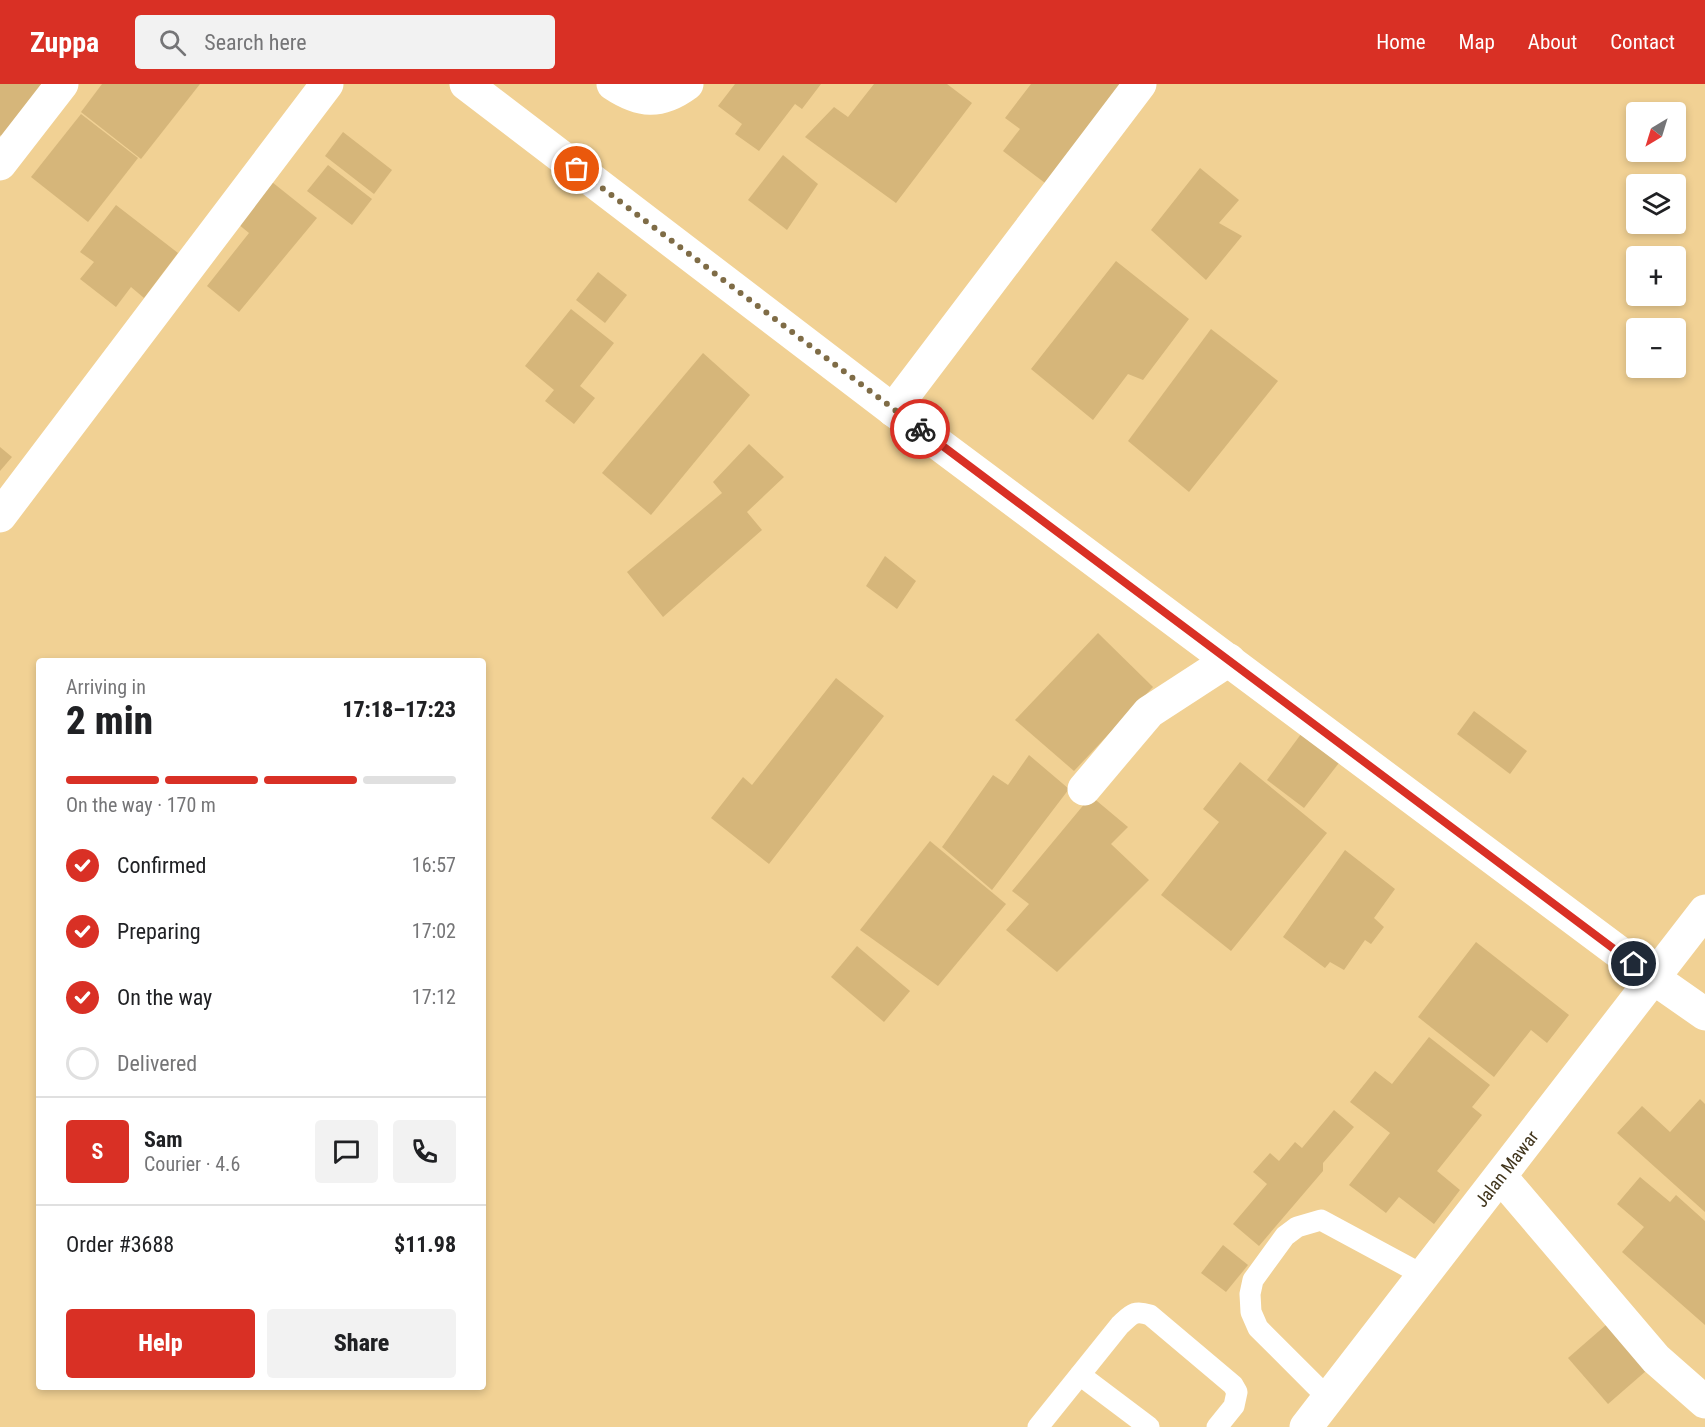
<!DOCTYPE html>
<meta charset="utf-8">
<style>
:root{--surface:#fff;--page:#f2f2f2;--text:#202124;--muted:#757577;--line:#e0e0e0;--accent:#d93025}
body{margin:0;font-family:"Roboto Condensed",sans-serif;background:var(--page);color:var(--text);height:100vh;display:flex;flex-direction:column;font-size:22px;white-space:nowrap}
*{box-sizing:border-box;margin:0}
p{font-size:20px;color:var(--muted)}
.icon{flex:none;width:33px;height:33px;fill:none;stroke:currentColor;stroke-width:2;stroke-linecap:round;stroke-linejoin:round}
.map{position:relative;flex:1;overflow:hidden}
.panel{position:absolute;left:36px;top:574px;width:450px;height:732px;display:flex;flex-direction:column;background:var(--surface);border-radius:6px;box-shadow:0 3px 9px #0003}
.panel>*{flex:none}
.needle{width:39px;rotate:218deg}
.controls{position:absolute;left:1626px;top:18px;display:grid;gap:12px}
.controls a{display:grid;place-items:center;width:60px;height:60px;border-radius:6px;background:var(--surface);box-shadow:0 3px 9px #0003;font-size:30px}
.pin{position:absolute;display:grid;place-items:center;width:51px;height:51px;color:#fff;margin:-26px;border:3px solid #fff;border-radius:50%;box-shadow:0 2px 6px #0007}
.courier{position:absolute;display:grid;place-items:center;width:60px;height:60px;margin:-30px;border:4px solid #d93025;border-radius:50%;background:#fff;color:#222;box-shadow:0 2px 8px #0007}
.head em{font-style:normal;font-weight:800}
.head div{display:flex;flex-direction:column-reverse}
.head{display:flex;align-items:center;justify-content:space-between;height:102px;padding:0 30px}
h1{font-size:39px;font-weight:800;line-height:45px}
.bar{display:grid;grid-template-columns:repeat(4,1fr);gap:9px 6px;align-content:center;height:72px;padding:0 30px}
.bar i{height:8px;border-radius:4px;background:var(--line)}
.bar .on{background:var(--accent)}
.bar p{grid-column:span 4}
.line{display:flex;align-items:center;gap:15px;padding:0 30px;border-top:2px solid var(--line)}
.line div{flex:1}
.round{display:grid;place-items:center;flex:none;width:63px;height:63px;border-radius:6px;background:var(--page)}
ol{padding:0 30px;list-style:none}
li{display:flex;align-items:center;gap:18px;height:66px}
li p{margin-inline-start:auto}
li .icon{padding:6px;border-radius:50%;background:var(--accent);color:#fff;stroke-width:4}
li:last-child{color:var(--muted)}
li i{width:33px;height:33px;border:3px solid var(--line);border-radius:50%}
.action{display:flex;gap:12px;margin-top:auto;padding:12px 30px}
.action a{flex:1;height:69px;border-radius:6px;background:var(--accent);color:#fff;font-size:24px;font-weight:800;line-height:69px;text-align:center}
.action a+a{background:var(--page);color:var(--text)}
header{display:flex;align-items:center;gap:36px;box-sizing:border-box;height:84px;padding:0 30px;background:var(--accent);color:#fff}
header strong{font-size:28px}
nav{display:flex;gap:33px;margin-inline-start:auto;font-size:21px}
.search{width:420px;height:54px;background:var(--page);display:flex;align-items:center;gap:15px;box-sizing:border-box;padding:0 21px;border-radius:6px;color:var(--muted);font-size:22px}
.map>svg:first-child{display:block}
.building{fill:#d6b67a}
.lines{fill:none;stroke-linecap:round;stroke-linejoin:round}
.lane{stroke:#fff;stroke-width:21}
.street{stroke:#fff;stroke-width:33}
.secondary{stroke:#fff;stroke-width:33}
.done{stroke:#7f6c46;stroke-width:6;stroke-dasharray:0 10.8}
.route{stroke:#d93025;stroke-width:8}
.labels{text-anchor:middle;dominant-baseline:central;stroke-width:4.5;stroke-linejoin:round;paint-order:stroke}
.street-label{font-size:18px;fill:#41351c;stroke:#fedea0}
</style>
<header>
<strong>Zuppa</strong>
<div class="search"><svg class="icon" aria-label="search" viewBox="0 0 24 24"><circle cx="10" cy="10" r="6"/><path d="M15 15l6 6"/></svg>Search here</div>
<nav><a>Home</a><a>Map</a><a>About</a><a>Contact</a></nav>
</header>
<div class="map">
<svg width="1705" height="1343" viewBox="0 0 1705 1343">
<rect width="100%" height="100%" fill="#f1d194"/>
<g class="building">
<polygon points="0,0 47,0 4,54 0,51"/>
<polygon points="102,0 200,0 141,75 81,28"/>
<polygon points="735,0 821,0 802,25 795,20 759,67 735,50 742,40 718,22"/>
<polygon points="874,0 947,0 972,19 896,119 805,53 834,23 848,33"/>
<polygon points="1031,0 1127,0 1045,99 1003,67 1020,45 1005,34"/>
<polygon points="81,30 138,74 88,138 31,93"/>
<polygon points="343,48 392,86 374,110 325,72"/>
<polygon points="783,71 818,100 787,146 748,116"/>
<polygon points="328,81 372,115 352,141 307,107"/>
<polygon points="1200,84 1239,116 1219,139 1242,152 1206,196 1151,146"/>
<polygon points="272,98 317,134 239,228 207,202 249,149 238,140"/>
<polygon points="116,121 178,169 144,214 131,203 116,223 80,195 94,178 80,168"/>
<polygon points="1116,177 1189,235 1143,296 1128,290 1093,336 1031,285"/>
<polygon points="598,188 627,211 605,239 576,216"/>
<polygon points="571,225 614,259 580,302 595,314 574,340 545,317 554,306 525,282"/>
<polygon points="1211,245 1278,297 1189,408 1128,357"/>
<polygon points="703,269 750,311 651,431 602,389"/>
<polygon points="749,360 784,393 747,428 762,446 663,533 627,488 722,409 713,398"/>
<polygon points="0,363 12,373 0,387"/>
<polygon points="885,472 916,497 897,525 866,502"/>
<polygon points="1098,549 1153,603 1074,687 1015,636"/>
<polygon points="836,594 884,632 769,780 711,734 743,693 752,701"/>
<polygon points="1474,627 1527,667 1510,690 1457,650"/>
<polygon points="1304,646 1342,675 1304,724 1267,696"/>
<polygon points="1029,671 1069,705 992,806 942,763 993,691 1008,701"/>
<polygon points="1240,678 1327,749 1231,867 1161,811 1219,738 1203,725"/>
<polygon points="1091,712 1128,743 1111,760 1149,796 1057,888 1006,846 1029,820 1012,807"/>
<polygon points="930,757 1006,820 938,902 860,846"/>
<polygon points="1345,766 1395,805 1374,834 1384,843 1371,860 1365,856 1344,886 1330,878 1325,884 1283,853"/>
<polygon points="1476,858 1569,931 1547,959 1531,946 1494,993 1418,933"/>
<polygon points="857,862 910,907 884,938 831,893"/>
<polygon points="1429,953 1490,1001 1472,1023 1482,1031 1437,1087 1460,1106 1434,1140 1399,1113 1386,1129 1349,1101 1390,1049 1350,1018 1375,987 1392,1000"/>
<polygon points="1700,1015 1705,1020 1705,1128 1617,1049 1642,1022 1670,1048"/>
<polygon points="1334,1026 1354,1043 1323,1079 1323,1087 1259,1162 1233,1140 1267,1100 1253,1088 1270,1069 1279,1077 1295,1058 1302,1064"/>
<polygon points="1640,1093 1670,1118 1676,1111 1705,1137 1705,1241 1622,1168 1644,1143 1617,1120"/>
<polygon points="1223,1161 1248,1181 1226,1208 1201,1189"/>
<polygon points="1614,1234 1654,1280 1608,1320 1568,1274"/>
</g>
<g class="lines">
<g class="lane">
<polyline points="1080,1291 1149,1343"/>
<polyline points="1328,1314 1258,1244 1251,1228 1250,1210 1253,1196 1285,1152 1297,1143 1321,1136 1423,1191"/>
<path d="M1038,1343L1120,1241C1132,1230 1134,1226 1150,1231L1233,1301L1237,1308L1234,1322L1217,1343"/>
</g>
<g class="street">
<polyline points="466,0 893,326 1652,893 1705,930"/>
<path d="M613,0C640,18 660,20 687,0"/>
<polyline points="0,80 62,0"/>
<polyline points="893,326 1140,0"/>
<polyline points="0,432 327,0"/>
<polyline points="1084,705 1149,628 1229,576"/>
<polyline points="1501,1093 1656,1275 1705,1318"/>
</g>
<path class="secondary" id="s1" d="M1306,1343L1705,827"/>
</g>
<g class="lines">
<polyline class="done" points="577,85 920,345"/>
<polyline class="route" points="920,345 1634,880"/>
</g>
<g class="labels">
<g class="street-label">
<text stroke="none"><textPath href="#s1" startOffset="327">Jalan Mawar</textPath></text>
</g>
</g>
</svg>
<div class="controls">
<a><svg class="needle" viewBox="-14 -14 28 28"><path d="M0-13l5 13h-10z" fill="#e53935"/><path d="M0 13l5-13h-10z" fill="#757577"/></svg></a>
<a><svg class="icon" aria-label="layers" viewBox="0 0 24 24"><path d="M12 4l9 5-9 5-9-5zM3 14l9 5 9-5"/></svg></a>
<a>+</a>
<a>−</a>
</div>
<div class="pin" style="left:577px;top:85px;background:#ea580c"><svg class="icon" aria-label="bag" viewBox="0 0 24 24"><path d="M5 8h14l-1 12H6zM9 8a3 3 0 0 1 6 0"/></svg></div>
<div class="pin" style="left:1634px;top:880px;background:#1f2937"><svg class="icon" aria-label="home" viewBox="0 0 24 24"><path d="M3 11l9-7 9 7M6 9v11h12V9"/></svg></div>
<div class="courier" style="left:920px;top:345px"><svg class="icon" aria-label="bike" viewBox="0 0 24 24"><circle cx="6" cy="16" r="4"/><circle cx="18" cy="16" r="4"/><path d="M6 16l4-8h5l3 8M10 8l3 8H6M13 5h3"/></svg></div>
<section class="panel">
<div class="head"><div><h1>2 min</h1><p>Arriving in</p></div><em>17:18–17:23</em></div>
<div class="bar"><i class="on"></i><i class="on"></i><i class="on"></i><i></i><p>On the way · 170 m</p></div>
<ol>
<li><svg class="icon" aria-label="check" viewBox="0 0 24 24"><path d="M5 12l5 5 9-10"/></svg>Confirmed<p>16:57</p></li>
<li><svg class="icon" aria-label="check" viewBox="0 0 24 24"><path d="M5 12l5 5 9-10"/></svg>Preparing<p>17:02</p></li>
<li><svg class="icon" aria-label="check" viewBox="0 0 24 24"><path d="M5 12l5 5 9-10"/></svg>On the way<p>17:12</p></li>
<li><i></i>Delivered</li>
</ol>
<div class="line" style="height:108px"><b class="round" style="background:var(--accent);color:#fff">S</b><div><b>Sam</b><p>Courier · 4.6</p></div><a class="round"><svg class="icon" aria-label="chat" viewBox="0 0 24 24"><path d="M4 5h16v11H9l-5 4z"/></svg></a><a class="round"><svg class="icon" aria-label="phone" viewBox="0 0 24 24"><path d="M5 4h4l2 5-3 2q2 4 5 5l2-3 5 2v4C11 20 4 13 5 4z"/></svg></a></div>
<div class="line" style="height:78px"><div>Order #3688</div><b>$11.98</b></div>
<div class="action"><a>Help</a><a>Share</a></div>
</section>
</div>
